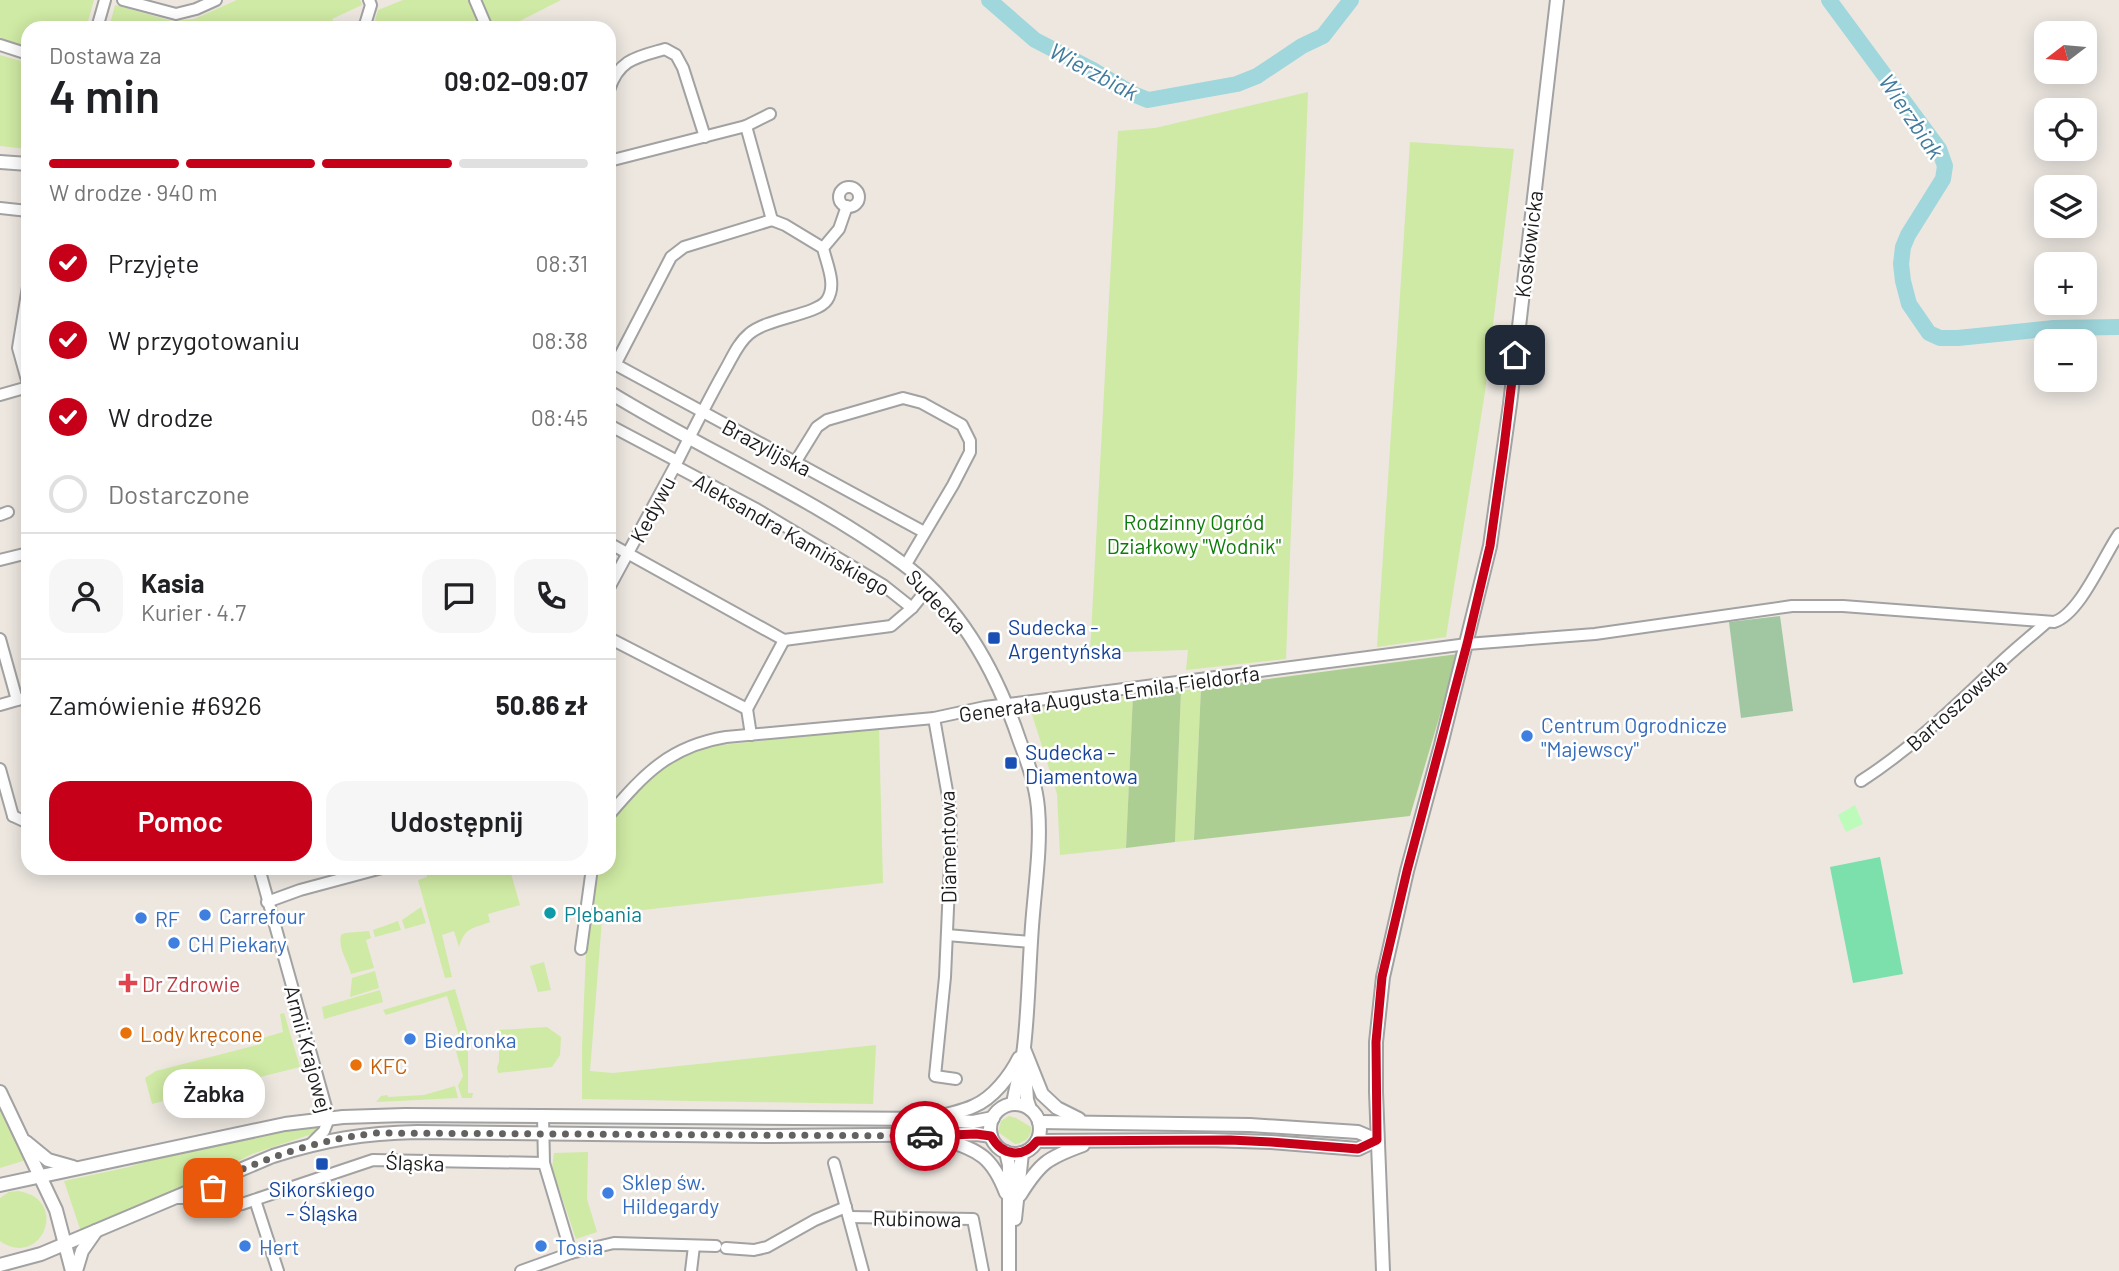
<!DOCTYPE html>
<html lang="pl">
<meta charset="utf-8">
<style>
:root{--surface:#fff;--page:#f6f6f6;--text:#202124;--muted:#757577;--line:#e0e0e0;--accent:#c7001a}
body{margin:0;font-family:Barlow,sans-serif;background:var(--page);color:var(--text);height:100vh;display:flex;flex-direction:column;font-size:26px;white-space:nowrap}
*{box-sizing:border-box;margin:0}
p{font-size:23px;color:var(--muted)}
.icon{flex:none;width:38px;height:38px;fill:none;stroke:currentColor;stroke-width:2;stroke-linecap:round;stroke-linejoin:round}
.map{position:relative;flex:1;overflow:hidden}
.panel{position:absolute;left:21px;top:21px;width:595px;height:854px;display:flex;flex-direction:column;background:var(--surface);border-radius:21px;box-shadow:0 4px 18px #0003}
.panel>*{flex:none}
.needle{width:46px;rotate:254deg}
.buttons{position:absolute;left:2034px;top:21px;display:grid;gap:14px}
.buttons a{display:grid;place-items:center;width:63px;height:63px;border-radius:14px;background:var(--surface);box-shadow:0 4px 18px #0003;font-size:35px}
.pin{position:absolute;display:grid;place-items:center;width:60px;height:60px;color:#fff;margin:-30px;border-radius:14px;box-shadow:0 4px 10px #0006}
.courier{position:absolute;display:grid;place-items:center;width:70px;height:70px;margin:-35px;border:5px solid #c7001a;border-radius:50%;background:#fff;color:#222;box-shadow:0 2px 9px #0007}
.bubble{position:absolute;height:49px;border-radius:21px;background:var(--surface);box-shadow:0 4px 18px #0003;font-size:23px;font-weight:600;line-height:49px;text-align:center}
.overview em{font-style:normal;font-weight:600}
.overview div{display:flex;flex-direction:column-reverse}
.overview{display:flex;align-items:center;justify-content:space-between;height:119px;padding:0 28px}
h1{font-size:46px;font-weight:600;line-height:52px}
.bar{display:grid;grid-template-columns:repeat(4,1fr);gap:10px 7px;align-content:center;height:84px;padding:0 28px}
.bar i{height:9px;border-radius:5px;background:var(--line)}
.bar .selected{background:var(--accent)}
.bar p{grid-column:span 4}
.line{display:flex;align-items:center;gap:18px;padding:0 28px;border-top:2px solid var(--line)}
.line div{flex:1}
.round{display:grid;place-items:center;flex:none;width:74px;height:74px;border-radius:21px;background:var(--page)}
ol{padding:0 28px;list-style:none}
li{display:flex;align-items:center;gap:21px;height:77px}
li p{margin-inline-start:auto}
li .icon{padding:7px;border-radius:50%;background:var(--accent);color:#fff;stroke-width:4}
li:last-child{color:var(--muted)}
li i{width:38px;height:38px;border:4px solid var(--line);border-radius:50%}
.button{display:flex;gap:14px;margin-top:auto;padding:14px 28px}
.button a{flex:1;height:80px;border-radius:21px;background:var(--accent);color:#fff;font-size:28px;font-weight:600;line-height:80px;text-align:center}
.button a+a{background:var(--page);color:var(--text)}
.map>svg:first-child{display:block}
.grass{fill:#cfeaa4}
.forest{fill:#acce93}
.cemetery{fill:#a1c7a2}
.park{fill:#bdfbba}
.pitch{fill:#7be0ac}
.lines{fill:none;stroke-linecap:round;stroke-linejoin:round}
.river{stroke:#9fd7dd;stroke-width:16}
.minor-casing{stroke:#a2a2a2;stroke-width:14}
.tertiary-casing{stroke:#a2a2a2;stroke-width:16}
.minor{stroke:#fff;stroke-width:10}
.tertiary{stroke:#fff;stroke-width:12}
.done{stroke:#646260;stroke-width:7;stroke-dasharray:0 12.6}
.route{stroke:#c7001a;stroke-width:9}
.transit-dot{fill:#1a4fb4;stroke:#fff;stroke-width:2.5}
.shop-dot{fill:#3f7fe0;stroke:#fff;stroke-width:2.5}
.culture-dot{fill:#0f9aa8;stroke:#fff;stroke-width:2.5}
.health-dot{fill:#e0444e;stroke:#fff;stroke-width:2.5}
.food-dot{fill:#e8710a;stroke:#fff;stroke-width:2.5}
.labels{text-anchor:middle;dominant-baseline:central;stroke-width:5;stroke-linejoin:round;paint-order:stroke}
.street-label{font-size:21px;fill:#1b1b1b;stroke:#fff}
.park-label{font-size:21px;fill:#0d7b08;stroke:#fff}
.transit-label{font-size:21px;fill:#164399;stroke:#fff;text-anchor:start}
.shop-label{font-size:21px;fill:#366cbe;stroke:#fff;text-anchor:start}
.culture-label{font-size:21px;fill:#0d838f;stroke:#fff;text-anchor:start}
.health-label{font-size:21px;fill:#be3a42;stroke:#fff;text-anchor:start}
.food-label{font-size:21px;fill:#c56008;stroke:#fff;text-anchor:start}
.water-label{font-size:23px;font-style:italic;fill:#417b9d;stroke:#fff}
</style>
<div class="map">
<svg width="2119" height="1271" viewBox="0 0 2119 1271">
<rect width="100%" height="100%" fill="#ede7e0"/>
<g class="grass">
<polygon points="0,0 94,0 86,28 28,28 28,47 0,39"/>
<polygon points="237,0 360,0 362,5 332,19 335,23 354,28 109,28 115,5 172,21 194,19"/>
<polygon points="403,0 470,0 483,28 373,28 378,10"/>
<polygon points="480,0 561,0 506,28 492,28"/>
<polygon points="0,55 28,63 28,149 0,146"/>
<polygon points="1308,92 1286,659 1186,670 1188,650 1090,653 1118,131 1155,128"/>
<polygon points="1410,142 1514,149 1485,392 1446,637 1377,647"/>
<polygon points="1201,688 1194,840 1175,842 1181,691"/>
<polygon points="1133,695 1126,848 1060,855 1057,794 1030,708"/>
<polygon points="879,728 883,883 607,914 602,920 590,1071 613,1073 876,1045 873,1104 582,1099 582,1047 587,929 597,868 609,868 609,821 649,776 695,748"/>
<path d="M425,868H516L510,870L520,905L488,914L490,922C472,929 465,927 459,947L454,931L442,935L452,977L445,978L418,880L427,877Z"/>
<polygon points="421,907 426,923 405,929 402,920"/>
<polygon points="398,921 401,930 375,937 373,930"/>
<path d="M369,931L371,938L366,940L374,968L351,974C348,960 338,950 341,935L345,933Z"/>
<polygon points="544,962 551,990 538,992 530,966"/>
<polygon points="375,971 379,988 350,997 352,978"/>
<polygon points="455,989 468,1034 465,1044 459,1046 458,1041 460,1039 447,996 386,1015 383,1010"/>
<polygon points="380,990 383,1002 324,1019 322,1007"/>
<polygon points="284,1013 300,1067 152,1104 145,1078 156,1071 257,1045 256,1040 283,1032 280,1014"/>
<polygon points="547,1027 561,1037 560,1055 552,1067 498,1073 497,1067 499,1062 499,1043 496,1042 498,1030"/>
<polygon points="468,1047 468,1093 473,1093 472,1098 462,1098 458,1086 463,1076 456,1051"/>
<polygon points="455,1086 458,1098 376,1102 381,1096 387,1095 388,1097 424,1095"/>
<polygon points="0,1104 26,1160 0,1168"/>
<path d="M1009,1116L1016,1118L1031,1127C1032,1137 1025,1143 1015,1144L998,1132L1001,1121Z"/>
<polygon points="317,1124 323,1125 315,1133 252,1154 205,1178 81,1232 64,1181 129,1167 172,1153"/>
<polygon points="588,1152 587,1199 597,1232 576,1239 552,1168 554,1153"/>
<path d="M18,1191C71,1199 41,1270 0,1241V1198L9,1192Z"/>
</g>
<g class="forest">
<polygon points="1458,654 1410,816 1194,840 1201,688"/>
<polygon points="1181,691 1175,842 1126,848 1133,695"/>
</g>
<polygon class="cemetery" points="1780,616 1793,711 1741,718 1729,622"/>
<polygon class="park" points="1855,805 1863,824 1846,832 1838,815"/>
<polygon class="pitch" points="1880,857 1903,974 1853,983 1830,867"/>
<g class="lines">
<g class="river">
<polyline points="989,0 1035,40 1093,70 1133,94 1148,100 1237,84 1257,76 1302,46 1323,36 1351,0"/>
<polyline points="1829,0 1939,149 1945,166 1943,179 1908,235 1903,247 1901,264 1903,281 1909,304 1929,333 1940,338 1958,338 2054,328 2119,327"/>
</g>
<defs>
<g id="minor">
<polyline points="123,0 176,14 196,9 216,0"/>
<polyline points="475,0 487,28"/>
<polyline points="97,28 105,0"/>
<polyline points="364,28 371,5 369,0"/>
<polyline points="0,45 28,54"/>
<path d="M609,90C619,59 637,57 665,49L676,55L683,68L705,137"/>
<polyline points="746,126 770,114"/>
<polyline points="609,161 746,126 772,220"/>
<circle cx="849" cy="197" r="10"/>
<path d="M847,206L839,229L823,248C827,265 837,285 827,300C817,315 767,318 749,334C738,343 732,358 725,370C707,402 691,434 675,466L758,510L883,585L912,608"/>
<polyline points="0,208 28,211"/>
<polyline points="772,220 785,225 823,248"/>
<polyline points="28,287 18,348 28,384"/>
<polyline points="609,361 924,532"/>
<polyline points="615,365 671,257 684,247 772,220"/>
<polyline points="0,395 28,387"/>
<polyline points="609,425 677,461"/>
<polyline points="796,461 817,427 827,420 903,398 922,403 962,425 970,441 970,452 953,485 905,566"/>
<polyline points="0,515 8,512"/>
<polyline points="609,543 784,640 891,626 912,608 929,587"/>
<polyline points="0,560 28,553"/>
<polyline points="609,588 675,466"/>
<polyline points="609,638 747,709 784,640"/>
<polyline points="0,639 17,700"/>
<polyline points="0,705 28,697"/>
<polyline points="747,709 751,735"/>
<polyline points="934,718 950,808 951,840 945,977 935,1076 956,1079"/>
<polyline points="0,769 13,816"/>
<path d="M1861,781C1909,750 1949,712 1990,673C2007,655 2028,639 2047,622"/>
<path d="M609,815C644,774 670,746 726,737L934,718L985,707L1467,644L1595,634L1792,606H1843L2054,622C2080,614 2103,557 2119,534"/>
<polyline points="13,816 28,823"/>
<polyline points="259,868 329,1118 324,1131 311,1144"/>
<polyline points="267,902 300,890 382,868"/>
<polyline points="947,935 1031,942"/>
<polyline points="581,949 592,868"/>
<polyline points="543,1116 544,1163 571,1253"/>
<polyline points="834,1163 863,1271"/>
<polyline points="178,1198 191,1198 210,1210 242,1204 373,1160 544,1163"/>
<polyline points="255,1200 278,1271"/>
<polyline points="210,1210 216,1180"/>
<polyline points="849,1217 973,1219 983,1271"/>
<polyline points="726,1248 754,1250 767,1247 815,1220 846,1207"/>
<polyline points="521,1271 571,1253 614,1243 716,1246"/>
<polyline points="691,1271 694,1246"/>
</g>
<g id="tertiary">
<polyline points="0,162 28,164"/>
<path d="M609,392C705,451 810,496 902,563C962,607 997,673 1020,742C1028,763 1036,785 1038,808C1041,843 1036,879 1033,914C1029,958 1029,1003 1024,1047C1022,1066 1016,1085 1013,1104"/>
<polyline points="1024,1049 1042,1094 1057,1108 1079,1119"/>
<polyline points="1025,1068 1027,1100 1030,1109"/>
<polyline points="0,1092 56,1210 72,1271"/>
<circle cx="1015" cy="1129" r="25"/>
<path d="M942,1116C952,1113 964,1111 974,1106C993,1098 1010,1076 1019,1058"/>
<polyline points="1039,1122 1250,1125 1358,1132 1377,1140"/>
<path d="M941,1138C978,1151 991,1154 1006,1193"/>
<polyline points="1037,1141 1209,1140 1271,1142 1358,1149 1377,1140"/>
<polyline points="26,1142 48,1160 73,1167"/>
<polyline points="1006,1152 1009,1165 1009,1271"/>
<polyline points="0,1185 285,1124 343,1117 405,1115 933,1119 973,1122 993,1118"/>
<path d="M1020,1195C1040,1163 1047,1158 1083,1145"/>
<polyline points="1015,1219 1022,1153"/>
<path d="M0,1265L41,1254L273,1156C324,1140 364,1133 417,1132L771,1136L977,1134L991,1136"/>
<polyline points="76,1271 82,1251 96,1231"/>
<polyline points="1383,1271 1376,1092 1376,1042 1383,977 1407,871 1441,745 1490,546 1510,404 1557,0"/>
</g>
</defs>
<use href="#minor" class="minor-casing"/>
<use href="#tertiary" class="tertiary-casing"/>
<use href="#minor" class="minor"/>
<use href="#tertiary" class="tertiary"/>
</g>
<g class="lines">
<path class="done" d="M213,1188L216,1180C273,1156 315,1140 377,1133L925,1136"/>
<path class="route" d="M925,1136L976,1134L991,1136C1002,1156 1023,1159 1037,1141L1230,1140L1271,1142L1358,1149L1377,1140L1376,1042L1382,977L1407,871L1467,644L1490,546L1504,447L1515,355"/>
</g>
<g class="transit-dot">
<rect x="987" y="631" width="14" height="14" rx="3.5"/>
<rect x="1004" y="756" width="14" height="14" rx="3.5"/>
<rect x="315" y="1157" width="14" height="14" rx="3.5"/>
</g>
<g class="shop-dot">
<circle cx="1527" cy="736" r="7"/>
<circle cx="205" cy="915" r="7"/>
<circle cx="141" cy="918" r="7"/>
<circle cx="174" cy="943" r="7"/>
<circle cx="410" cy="1039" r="7"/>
<circle cx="608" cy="1193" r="7"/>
<circle cx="245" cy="1246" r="7"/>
<circle cx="541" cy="1246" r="7"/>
</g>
<circle class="culture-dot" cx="550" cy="913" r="7"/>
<path class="health-dot" d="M124.5 972.5h7v7h7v7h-7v7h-7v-7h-7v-7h7z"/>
<g class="food-dot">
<circle cx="126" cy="1033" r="7"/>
<circle cx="356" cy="1065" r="7"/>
</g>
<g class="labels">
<g class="street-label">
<text transform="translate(1528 244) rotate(-83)">Koskowicka</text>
<text transform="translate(767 447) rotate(28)">Brazylijska</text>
<text transform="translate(652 509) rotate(-62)">Kedywu</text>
<text transform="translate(792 534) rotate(30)">Aleksandra Kamińskiego</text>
<text transform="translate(937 601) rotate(47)">Sudecka</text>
<text transform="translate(1109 693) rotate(-8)">Generała Augusta Emila Fieldorfa</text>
<text transform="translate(1956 704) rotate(-42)">Bartoszowska</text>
<text transform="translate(947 847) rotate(-91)">Diamentowa</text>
<text transform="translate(309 1049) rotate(75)">Armii Krajowej</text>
<text transform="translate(415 1162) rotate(2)">Śląska</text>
<text transform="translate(917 1218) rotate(1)">Rubinowa</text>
</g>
<g class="park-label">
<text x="1194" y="521">Rodzinny Ogród<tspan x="1194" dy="24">Działkowy "Wodnik"</tspan></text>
</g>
<g class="transit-label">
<text x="1008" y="626">Sudecka -<tspan x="1008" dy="24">Argentyńska</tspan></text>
<text x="1025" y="751">Sudecka -<tspan x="1025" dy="24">Diamentowa</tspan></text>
<text x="322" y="1188" text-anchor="middle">Sikorskiego<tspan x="322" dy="24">- Śląska</tspan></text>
</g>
<g class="shop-label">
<text x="1541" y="724">Centrum Ogrodnicze<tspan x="1541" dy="24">"Majewscy"</tspan></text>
<text x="219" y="915">Carrefour</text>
<text x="155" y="918">RF</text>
<text x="188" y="943">CH Piekary</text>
<text x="424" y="1039">Biedronka</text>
<text x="622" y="1181">Sklep św.<tspan x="622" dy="24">Hildegardy</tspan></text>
<text x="259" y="1246">Hert</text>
<text x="555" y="1246">Tosia</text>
</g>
<g class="culture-label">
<text x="564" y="913">Plebania</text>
</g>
<g class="health-label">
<text x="142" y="983">Dr Zdrowie</text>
</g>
<g class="food-label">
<text x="140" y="1033">Lody kręcone</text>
<text x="370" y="1065">KFC</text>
</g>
<g class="water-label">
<text transform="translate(1094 71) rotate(28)">Wierzbiak</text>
<text transform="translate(1912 116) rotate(56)">Wierzbiak</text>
</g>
</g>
</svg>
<div class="buttons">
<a><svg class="needle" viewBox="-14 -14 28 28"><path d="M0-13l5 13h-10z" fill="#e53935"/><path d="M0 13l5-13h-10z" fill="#757577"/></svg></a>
<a><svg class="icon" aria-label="locate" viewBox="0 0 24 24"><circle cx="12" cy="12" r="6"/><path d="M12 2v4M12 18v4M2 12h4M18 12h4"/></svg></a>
<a><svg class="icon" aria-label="layers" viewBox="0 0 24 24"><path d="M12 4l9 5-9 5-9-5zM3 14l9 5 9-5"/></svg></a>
<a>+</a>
<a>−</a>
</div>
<div class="pin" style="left:213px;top:1188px;background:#ea580c"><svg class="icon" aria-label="bag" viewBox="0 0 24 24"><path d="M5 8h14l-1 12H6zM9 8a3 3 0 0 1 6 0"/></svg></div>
<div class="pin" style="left:1515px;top:355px;background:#1f2937"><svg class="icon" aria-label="home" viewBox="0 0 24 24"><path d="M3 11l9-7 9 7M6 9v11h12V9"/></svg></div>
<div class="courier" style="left:925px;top:1136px"><svg class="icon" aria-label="car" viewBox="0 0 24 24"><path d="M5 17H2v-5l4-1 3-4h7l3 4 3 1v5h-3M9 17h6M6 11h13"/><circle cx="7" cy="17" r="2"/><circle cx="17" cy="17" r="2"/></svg></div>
<div class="bubble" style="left:163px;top:1069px;width:102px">Żabka</div>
<section class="panel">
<div class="overview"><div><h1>4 min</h1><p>Dostawa za</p></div><em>09:02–09:07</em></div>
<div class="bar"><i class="selected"></i><i class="selected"></i><i class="selected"></i><i></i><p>W drodze · 940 m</p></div>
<ol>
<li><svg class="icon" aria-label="check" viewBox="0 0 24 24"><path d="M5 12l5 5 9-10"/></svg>Przyjęte<p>08:31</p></li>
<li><svg class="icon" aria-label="check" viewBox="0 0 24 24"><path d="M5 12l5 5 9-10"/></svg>W przygotowaniu<p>08:38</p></li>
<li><svg class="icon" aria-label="check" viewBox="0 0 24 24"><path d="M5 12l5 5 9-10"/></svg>W drodze<p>08:45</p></li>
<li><i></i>Dostarczone</li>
</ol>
<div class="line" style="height:126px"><a class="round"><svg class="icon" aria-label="person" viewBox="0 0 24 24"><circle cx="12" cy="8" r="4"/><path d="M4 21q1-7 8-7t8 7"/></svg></a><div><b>Kasia</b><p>Kurier · 4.7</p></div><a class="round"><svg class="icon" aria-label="chat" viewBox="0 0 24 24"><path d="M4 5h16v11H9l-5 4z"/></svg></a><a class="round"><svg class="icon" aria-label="phone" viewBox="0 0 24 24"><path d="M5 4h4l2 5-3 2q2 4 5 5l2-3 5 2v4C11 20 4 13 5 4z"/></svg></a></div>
<div class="line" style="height:91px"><div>Zamówienie #6926</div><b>50.86 zł</b></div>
<div class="button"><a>Pomoc</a><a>Udostępnij</a></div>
</section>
</div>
